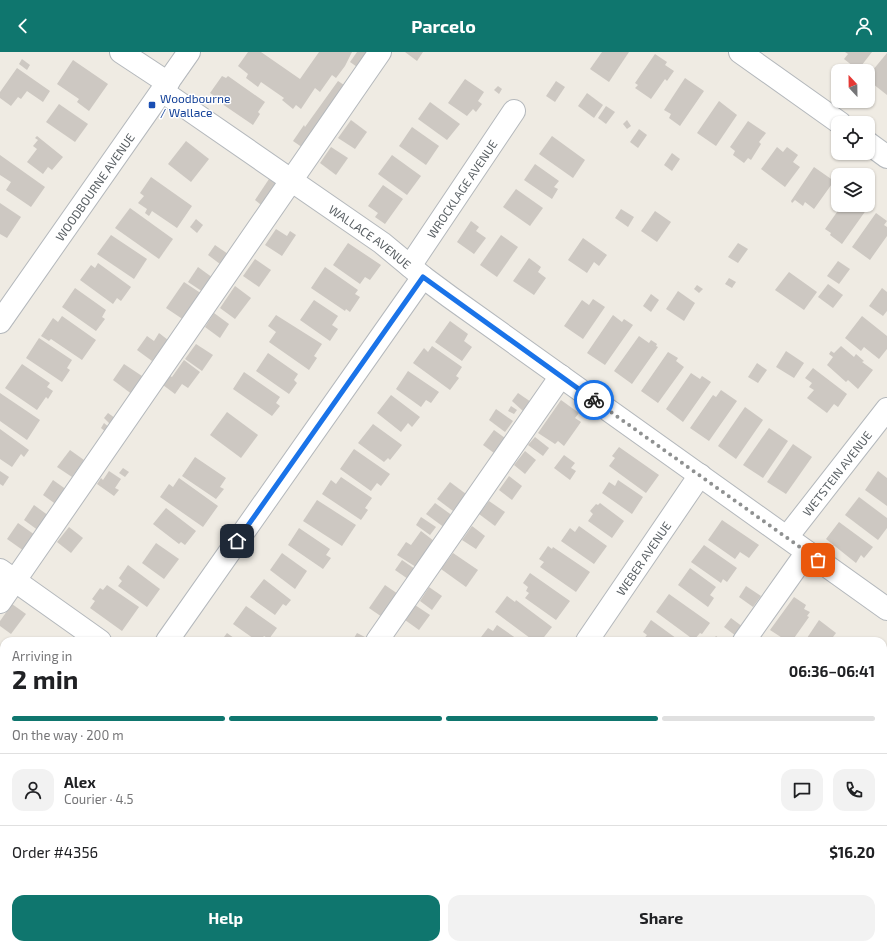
<!DOCTYPE html>
<meta charset="utf-8">
<style>
:root{--surface:#fff;--page:#f2f2f2;--text:#202124;--muted:#757577;--line:#e0e0e0;--accent:#0f766e}
body{margin:0;font-family:"Exo 2",sans-serif;background:var(--page);color:var(--text);height:100vh;display:flex;flex-direction:column;font-size:15px;white-space:nowrap}
*{box-sizing:border-box;margin:0}
p{font-size:13px;color:var(--muted)}
.icon{flex:none;width:22px;height:22px;fill:none;stroke:currentColor;stroke-width:2;stroke-linecap:round;stroke-linejoin:round}
.map{position:relative;flex:1;overflow:hidden}
.drawer{position:absolute;left:0px;top:585px;width:887px;height:312px;display:flex;flex-direction:column;background:var(--surface);border-radius:12px 12px 0 0;box-shadow:0 1px 3px #0004}
.drawer>*{flex:none}
.needle{width:26px;rotate:338deg}
.controls{position:absolute;left:831px;top:12px;display:grid;gap:8px}
.controls a{display:grid;place-items:center;width:44px;height:44px;border-radius:8px;background:var(--surface);box-shadow:0 1px 3px #0004;font-size:20px}
.pin{position:absolute;display:grid;place-items:center;width:34px;height:34px;color:#fff;margin:-17px;border-radius:8px;box-shadow:0 2px 6px #0006}
.courier{position:absolute;display:grid;place-items:center;width:40px;height:40px;margin:-20px;border:3px solid #1a73e8;border-radius:50%;background:#fff;color:#222;box-shadow:0 1px 5px #0007}
.summary em{font-style:normal;font-weight:700}
.summary div{display:flex;flex-direction:column-reverse}
.summary{display:flex;align-items:center;justify-content:space-between;height:68px;padding:0 12px}
h1{font-size:26px;font-weight:700;line-height:30px}
.bar{display:grid;grid-template-columns:repeat(4,1fr);gap:6px 4px;align-content:center;height:48px;padding:0 12px}
.bar i{height:5px;border-radius:3px;background:var(--line)}
.bar .selected{background:var(--accent)}
.bar p{grid-column:span 4}
.line{display:flex;align-items:center;gap:10px;padding:0 12px;border-top:1px solid var(--line)}
.line div{flex:1}
.round{display:grid;place-items:center;flex:none;width:42px;height:42px;border-radius:12px;background:var(--page)}
.action{display:flex;gap:8px;margin-top:auto;padding:8px 12px}
.action a{flex:1;height:46px;border-radius:12px;background:var(--accent);color:#fff;font-size:16px;font-weight:700;line-height:46px;text-align:center}
.action a+a{background:var(--page);color:var(--text)}
header{display:flex;justify-content:space-between;align-items:center;height:52px;padding:0 12px;background:var(--accent);color:#fff;font-size:18px;font-weight:700}
.map>svg:first-child{display:block}
.building{fill:#cdc8c2}
.lines{fill:none;stroke-linecap:round;stroke-linejoin:round}
.minor-casing{stroke:#b4b8bc;stroke-width:24}
.minor{stroke:#fff;stroke-width:22}
.done{stroke:#8f9191;stroke-width:4;stroke-dasharray:0 7.2}
.route{stroke:#1a73e8;stroke-width:5}
.transit-dot{fill:#1a4fb4;stroke:#fff;stroke-width:1.5}
.labels{text-anchor:middle;dominant-baseline:central;stroke-width:3;stroke-linejoin:round;paint-order:stroke}
.transit-label{font-size:12px;fill:#164399;stroke:#fff;text-anchor:start}
.street-label{font-size:12px;fill:#5b6165;stroke:#fff}
</style>
<header><svg class="icon" aria-label="back" viewBox="0 0 24 24"><path d="M15 5l-7 7 7 7"/></svg>Parcelo<svg class="icon" aria-label="person" viewBox="0 0 24 24"><circle cx="12" cy="8" r="4"/><path d="M4 21q1-7 8-7t8 7"/></svg></header>
<div class="map">
<svg width="887" height="897" viewBox="0 0 887 897">
<rect width="100%" height="100%" fill="#efebe3"/>
<g class="building">
<polygon points="248,0 261,0 300,27 319,0 352,0 345,14 336,26 332,23 320,40 315,36 301,57 296,53 293,57 282,48 284,46 261,30 258,35 246,26 248,22 238,14"/>
<polygon points="357,0 376,0 363,19 350,10"/>
<polygon points="405,0 423,0 417,9"/>
<polygon points="602,0 629,0 609,30 590,17"/>
<polygon points="845,0 872,0 858,18 844,7 848,2"/>
<polygon points="887,1 887,43 868,28 868,24"/>
<polygon points="655,2 667,10 665,13 674,19 667,29 665,27 651,47 635,36 638,33 635,31"/>
<polygon points="22,7 30,13 27,18 19,12"/>
<polygon points="73,8 108,32 89,59 77,50 79,47 57,32"/>
<polygon points="17,16 50,39 43,50 24,37 27,39 21,47 18,45 11,54 0,46 0,40"/>
<polygon points="222,24 226,26 228,24 265,50 258,60 260,62 253,73 212,45 213,43 210,41"/>
<polygon points="685,26 704,39 680,74 669,66 671,62 664,58"/>
<polygon points="465,27 484,40 478,49 482,52 476,60 473,57 467,64 448,51"/>
<polygon points="338,29 350,37 306,98 293,89 304,73 305,75"/>
<polygon points="556,29 565,35 555,50 546,44"/>
<polygon points="498,34 502,37 499,42 494,38"/>
<polygon points="587,41 603,53 594,66 578,54"/>
<polygon points="719,49 737,63 716,94 697,81"/>
<polygon points="430,50 460,72 447,88 418,67"/>
<polygon points="59,52 88,72 75,90 46,70"/>
<polygon points="606,54 615,60 606,72 598,66"/>
<polygon points="351,68 367,80 355,97 338,86"/>
<polygon points="627,68 631,74 627,77 623,72"/>
<polygon points="748,69 766,81 759,90 761,92 751,108 748,106 744,111 733,103 735,99 730,95"/>
<polygon points="412,75 439,94 426,113 399,94"/>
<polygon points="639,77 647,83 638,96 630,90"/>
<polygon points="37,84 63,105 52,118 48,115 43,122 27,110 37,97 33,94 38,88 35,86"/>
<polygon points="552,84 585,108 573,126 539,102"/>
<polygon points="186,89 209,107 191,130 168,112"/>
<polygon points="331,95 348,106 336,123 320,111"/>
<polygon points="777,95 783,100 787,95 798,103 793,110 800,115 785,135 761,117"/>
<polygon points="672,101 680,107 672,119 664,113"/>
<polygon points="0,103 45,135 31,155 6,138 11,130 0,123"/>
<polygon points="392,103 421,124 407,143 378,122"/>
<polygon points="535,112 559,129 554,135 558,137 552,147 524,128"/>
<polygon points="814,115 834,129 814,157 805,150 803,154 795,148 792,151 791,149"/>
<polygon points="151,125 192,154 177,176 152,159 149,164 145,161 147,157 138,151 144,144 140,141"/>
<polygon points="269,127 280,134 265,156 255,148"/>
<polygon points="383,133 403,147 385,172 375,165 378,161 368,154"/>
<polygon points="516,137 543,156 530,174 503,155"/>
<polygon points="0,151 21,165 7,186 0,182"/>
<polygon points="842,153 867,153 869,154 842,192 830,183 831,181 825,177"/>
<polygon points="130,156 173,187 159,207 115,176"/>
<polygon points="621,157 634,165 628,175 615,166"/>
<polygon points="655,159 671,170 657,190 641,179"/>
<polygon points="876,161 887,169 884,173 887,175 887,184 870,208 852,195"/>
<polygon points="196,167 203,173 197,181 190,175"/>
<polygon points="471,169 479,175 476,179 486,186 474,202 457,190"/>
<polygon points="276,177 287,184 290,179 296,183 282,204 265,193"/>
<polygon points="111,183 147,207 134,227 97,202"/>
<polygon points="501,183 518,195 497,225 480,213"/>
<polygon points="583,186 607,203 599,214 594,210 587,221 568,208"/>
<polygon points="348,191 381,213 370,228 365,225 360,232 333,213"/>
<polygon points="738,191 748,197 738,211 728,205"/>
<polygon points="215,193 228,202 220,212 208,203"/>
<polygon points="529,206 541,215 538,220 546,226 534,243 513,229"/>
<polygon points="255,207 271,218 259,235 243,224"/>
<polygon points="838,209 850,217 839,232 827,224"/>
<polygon points="98,211 131,235 121,249 117,246 113,252 80,228 91,213 95,216"/>
<polygon points="198,215 213,226 203,240 188,230"/>
<polygon points="325,215 358,238 355,242 360,245 350,260 346,257 345,259 311,236"/>
<polygon points="789,220 817,240 804,258 775,238"/>
<polygon points="729,226 736,230 732,236 725,232"/>
<polygon points="184,230 202,242 184,268 166,256"/>
<polygon points="828,232 843,243 833,256 818,245"/>
<polygon points="697,233 703,237 699,241 694,237"/>
<polygon points="235,234 251,246 235,267 220,256"/>
<polygon points="75,236 106,258 102,265 105,267 96,279 62,255"/>
<polygon points="882,236 887,240 887,259 883,264 869,254"/>
<polygon points="678,239 695,251 684,269 666,257"/>
<polygon points="651,242 659,248 651,260 643,254"/>
<polygon points="593,247 605,255 583,287 564,274 582,248 589,253"/>
<polygon points="314,248 338,264 332,273 338,277 330,289 300,268"/>
<polygon points="214,261 229,272 220,286 205,275"/>
<polygon points="276,263 322,292 314,304 317,306 309,318 269,290 276,280 268,274"/>
<polygon points="613,263 622,270 624,267 633,273 605,313 587,301"/>
<polygon points="62,264 96,288 82,308 51,287 49,289 41,284 53,266 58,270"/>
<polygon points="862,264 887,284 887,297 879,307 864,295 861,299 845,286"/>
<polygon points="450,269 468,282 464,289 472,295 462,309 435,290"/>
<polygon points="159,281 168,288 152,309 137,298 147,284 154,289"/>
<polygon points="639,284 649,291 651,288 657,292 656,294 658,295 632,332 614,319"/>
<polygon points="39,286 72,308 67,316 70,318 62,330 26,306"/>
<polygon points="196,292 213,303 202,319 185,307"/>
<polygon points="432,294 462,315 456,324 459,326 450,338 413,311 424,296 428,300"/>
<polygon points="841,294 854,305 856,302 864,309 862,310 873,318 858,337 848,328 846,330 827,313 833,305 829,302 831,299 834,301"/>
<polygon points="786,299 804,311 794,326 776,315"/>
<polygon points="668,300 678,306 676,309 684,315 658,351 641,339"/>
<polygon points="268,301 298,322 294,328 297,331 289,342 256,319"/>
<polygon points="184,308 200,320 188,336 182,332 175,342 163,333 170,324 172,325"/>
<polygon points="757,311 767,318 758,331 748,325"/>
<polygon points="22,312 50,331 47,335 53,339 48,347 46,345 37,358 5,336"/>
<polygon points="124,312 145,326 133,343 113,328"/>
<polygon points="813,316 847,342 838,355 834,352 827,361 807,346 814,338 809,335 812,331 805,326"/>
<polygon points="408,319 439,340 431,351 426,348 421,355 396,337"/>
<polygon points="244,320 280,345 276,351 280,354 272,364 233,337"/>
<polygon points="691,321 700,327 702,324 711,330 683,370 666,357"/>
<polygon points="721,338 737,349 709,389 690,376 713,343 716,345"/>
<polygon points="0,341 40,368 27,388 0,369"/>
<polygon points="518,341 531,350 524,360 512,349"/>
<polygon points="391,343 420,365 412,375 408,371 401,380 377,361"/>
<polygon points="561,348 579,361 575,366 581,370 564,394 558,389 555,392 538,381"/>
<polygon points="511,354 517,358 514,362 508,359"/>
<polygon points="745,355 763,368 736,407 718,394"/>
<polygon points="496,357 513,369 505,380 489,368"/>
<polygon points="227,360 258,383 241,406 210,383"/>
<polygon points="108,361 115,366 110,372 104,366"/>
<polygon points="104,371 110,376 106,380 101,376"/>
<polygon points="373,372 402,393 390,408 388,406 384,410 358,391"/>
<polygon points="769,376 788,389 763,426 743,413"/>
<polygon points="0,377 29,398 24,405 21,402 12,415 0,407"/>
<polygon points="494,378 505,386 494,401 483,393"/>
<polygon points="535,385 549,396 543,404 528,393"/>
<polygon points="793,392 812,405 786,442 767,430"/>
<polygon points="619,395 659,423 646,441 609,414 615,406 612,404"/>
<polygon points="354,397 390,422 381,434 377,431 371,439 340,417"/>
<polygon points="70,398 84,408 72,425 57,415"/>
<polygon points="525,399 536,408 525,422 514,413"/>
<polygon points="564,403 575,411 571,416 576,419 570,428 554,416"/>
<polygon points="195,405 226,426 220,435 224,437 216,447 182,424"/>
<polygon points="123,416 129,420 125,425 119,421"/>
<polygon points="0,419 9,425 3,434 0,432"/>
<polygon points="109,419 121,427 115,436 119,438 114,444 97,432 101,426 103,428"/>
<polygon points="878,419 887,426 887,454 865,438"/>
<polygon points="509,424 522,434 512,448 499,438"/>
<polygon points="341,425 372,446 365,456 368,458 361,468 322,442 331,428 336,432"/>
<polygon points="179,426 218,454 203,475 160,445 169,432 173,435"/>
<polygon points="53,428 67,438 57,453 43,443"/>
<polygon points="618,428 643,445 632,462 602,441 609,430 615,434"/>
<polygon points="450,430 466,442 453,459 437,447"/>
<polygon points="859,445 887,466 887,476 878,488 845,463"/>
<polygon points="317,448 356,473 342,494 303,469"/>
<polygon points="489,449 505,460 495,474 479,462"/>
<polygon points="435,451 453,464 445,476 426,462"/>
<polygon points="600,451 624,469 612,486 588,469 593,462 590,459 596,452 598,453"/>
<polygon points="34,453 49,464 39,479 24,468"/>
<polygon points="166,456 196,479 185,493 181,490 179,492 153,472"/>
<polygon points="421,465 436,475 430,483 416,473"/>
<polygon points="722,468 759,493 749,506 740,500 735,507 708,488"/>
<polygon points="839,470 873,495 864,506 861,503 856,511 826,487"/>
<polygon points="18,471 35,483 24,499 7,487"/>
<polygon points="472,474 485,484 476,497 462,488"/>
<polygon points="579,474 607,494 594,512 561,489 570,476 575,480"/>
<polygon points="69,475 83,486 71,501 57,490"/>
<polygon points="299,476 330,497 326,503 331,506 323,517 288,493"/>
<polygon points="421,479 434,489 416,515 397,503 406,490 411,493"/>
<polygon points="156,491 179,507 164,527 142,511"/>
<polygon points="704,493 737,516 727,530 723,527 721,531 691,510"/>
<polygon points="548,494 552,497 553,495 590,520 576,540 540,515 544,510 539,507"/>
<polygon points="282,501 307,519 295,537 270,518"/>
<polygon points="453,501 478,518 466,535 441,517"/>
<polygon points="402,508 415,517 408,527 395,518"/>
<polygon points="128,513 160,537 147,555 118,534 122,529 119,526"/>
<polygon points="690,516 716,535 710,543 714,546 708,555 678,533"/>
<polygon points="530,521 570,549 556,568 525,546 529,541 526,539 528,535 523,531"/>
<polygon points="264,527 291,548 286,554 283,552 275,563 250,545"/>
<polygon points="107,533 139,555 122,579 90,556 95,549 92,547 100,536 103,538"/>
<polygon points="385,533 398,542 382,565 369,556"/>
<polygon points="746,534 761,544 753,555 739,545"/>
<polygon points="429,535 442,544 432,558 420,549"/>
<polygon points="669,542 710,571 702,582 700,581 694,588 656,560"/>
<polygon points="507,544 515,550 516,548 552,575 541,589 534,589 495,560"/>
<polygon points="794,545 806,553 804,557 810,560 807,564 809,565 792,589 787,589 770,578"/>
<polygon points="12,552 26,562 11,582 0,574 0,569"/>
<polygon points="415,553 430,563 419,578 405,568"/>
<polygon points="246,554 277,576 269,587 264,584 260,589 257,589 233,572"/>
<polygon points="731,566 743,575 736,584 724,575"/>
<polygon points="651,568 680,589 642,589 647,583 643,580"/>
<polygon points="819,568 836,581 830,589 805,589"/>
<polygon points="497,573 520,589 478,589 488,576 493,579"/>
<polygon points="227,581 238,589 221,589"/>
<polygon points="357,581 365,585 362,589 359,589 354,586"/>
<polygon points="716,584 723,589 712,589"/>
<polygon points="883,609 887,612 885,614 887,615 887,619 883,625"/>
<polygon points="0,705 4,708 4,737 0,734"/>
<polygon points="0,738 4,741 4,762 0,767"/>
<polygon points="883,813 887,816 887,866 883,863"/>
<polygon points="9,893 42,893 47,897 5,897"/>
<polygon points="295,893 323,893 320,897 299,897 295,894"/>
<polygon points="407,893 415,893 421,897 404,897"/>
</g>
<g class="lines">
<defs>
<g id="minor">
<polyline points="121,0 168,31"/>
<polyline points="740,0 840,71"/>
<path id="s1" d="M162,39L382,191L423,225L450,245L887,557"/>
<polyline points="868,91 887,105"/>
<path id="s2" d="M410,214L514,59"/>
<path id="s3" d="M0,270L189,0"/>
<path id="s4" d="M787,485L887,357"/>
<polyline points="0,518 100,589"/>
<polyline points="0,550 380,0"/>
<polyline points="167,589 423,225"/>
<polyline points="377,589 561,324"/>
<path id="s5" d="M587,589L700,423"/>
<polyline points="744,589 807,500"/>
<polyline points="883,643 887,637"/>
<polyline points="883,773 887,776"/>
<polyline points="0,831 4,825"/>
<polyline points="434,893 440,897"/>
<polyline points="591,893 596,897"/>
<polyline points="770,893 776,897"/>
<polyline points="869,893 874,897"/>
<polyline points="164,897 167,893"/>
<polyline points="376,897 379,893"/>
<polyline points="548,897 551,893"/>
<polyline points="716,897 719,893"/>
</g>
</defs>
<use href="#minor" class="minor-casing"/>
<use href="#minor" class="minor"/>
</g>
<g class="lines">
<polyline class="done" points="594,348 818,508"/>
<polyline class="route" points="237,489 423,225 594,348"/>
</g>
<rect class="transit-dot" x="148" y="49" width="8" height="8" rx="2"/>
<g class="labels">
<g class="transit-label">
<text x="160" y="46">Woodbourne<tspan x="160" dy="14">/ Wallace</tspan></text>
</g>
<g class="street-label">
<text stroke="none"><textPath href="#s3" startOffset="165">WOODBOURNE AVENUE</textPath></text>
<text stroke="none"><textPath href="#s2" startOffset="93">WROCKLAGE AVENUE</textPath></text>
<text stroke="none"><textPath href="#s1" startOffset="254">WALLACE AVENUE</textPath></text>
<text stroke="none"><textPath href="#s4" startOffset="81">WETSTEIN AVENUE</textPath></text>
<text stroke="none"><textPath href="#s5" startOffset="100">WEBER AVENUE</textPath></text>
</g>
</g>
</svg>
<div class="controls">
<a><svg class="needle" viewBox="-14 -14 28 28"><path d="M0-13l5 13h-10z" fill="#e53935"/><path d="M0 13l5-13h-10z" fill="#757577"/></svg></a>
<a><svg class="icon" aria-label="locate" viewBox="0 0 24 24"><circle cx="12" cy="12" r="6"/><path d="M12 2v4M12 18v4M2 12h4M18 12h4"/></svg></a>
<a><svg class="icon" aria-label="layers" viewBox="0 0 24 24"><path d="M12 4l9 5-9 5-9-5zM3 14l9 5 9-5"/></svg></a>
</div>
<div class="pin" style="left:818px;top:508px;background:#ea580c"><svg class="icon" aria-label="bag" viewBox="0 0 24 24"><path d="M5 8h14l-1 12H6zM9 8a3 3 0 0 1 6 0"/></svg></div>
<div class="pin" style="left:237px;top:489px;background:#1f2937"><svg class="icon" aria-label="home" viewBox="0 0 24 24"><path d="M3 11l9-7 9 7M6 9v11h12V9"/></svg></div>
<div class="courier" style="left:594px;top:348px"><svg class="icon" aria-label="bike" viewBox="0 0 24 24"><circle cx="6" cy="16" r="4"/><circle cx="18" cy="16" r="4"/><path d="M6 16l4-8h5l3 8M10 8l3 8H6M13 5h3"/></svg></div>
<section class="drawer">
<div class="summary"><div><h1>2 min</h1><p>Arriving in</p></div><em>06:36–06:41</em></div>
<div class="bar"><i class="selected"></i><i class="selected"></i><i class="selected"></i><i></i><p>On the way · 200 m</p></div>
<div class="line" style="height:72px"><a class="round"><svg class="icon" aria-label="person" viewBox="0 0 24 24"><circle cx="12" cy="8" r="4"/><path d="M4 21q1-7 8-7t8 7"/></svg></a><div><b>Alex</b><p>Courier · 4.5</p></div><a class="round"><svg class="icon" aria-label="chat" viewBox="0 0 24 24"><path d="M4 5h16v11H9l-5 4z"/></svg></a><a class="round"><svg class="icon" aria-label="phone" viewBox="0 0 24 24"><path d="M5 4h4l2 5-3 2q2 4 5 5l2-3 5 2v4C11 20 4 13 5 4z"/></svg></a></div>
<div class="line" style="height:52px"><div>Order #4356</div><b>$16.20</b></div>
<div class="action"><a>Help</a><a>Share</a></div>
</section>
</div>
